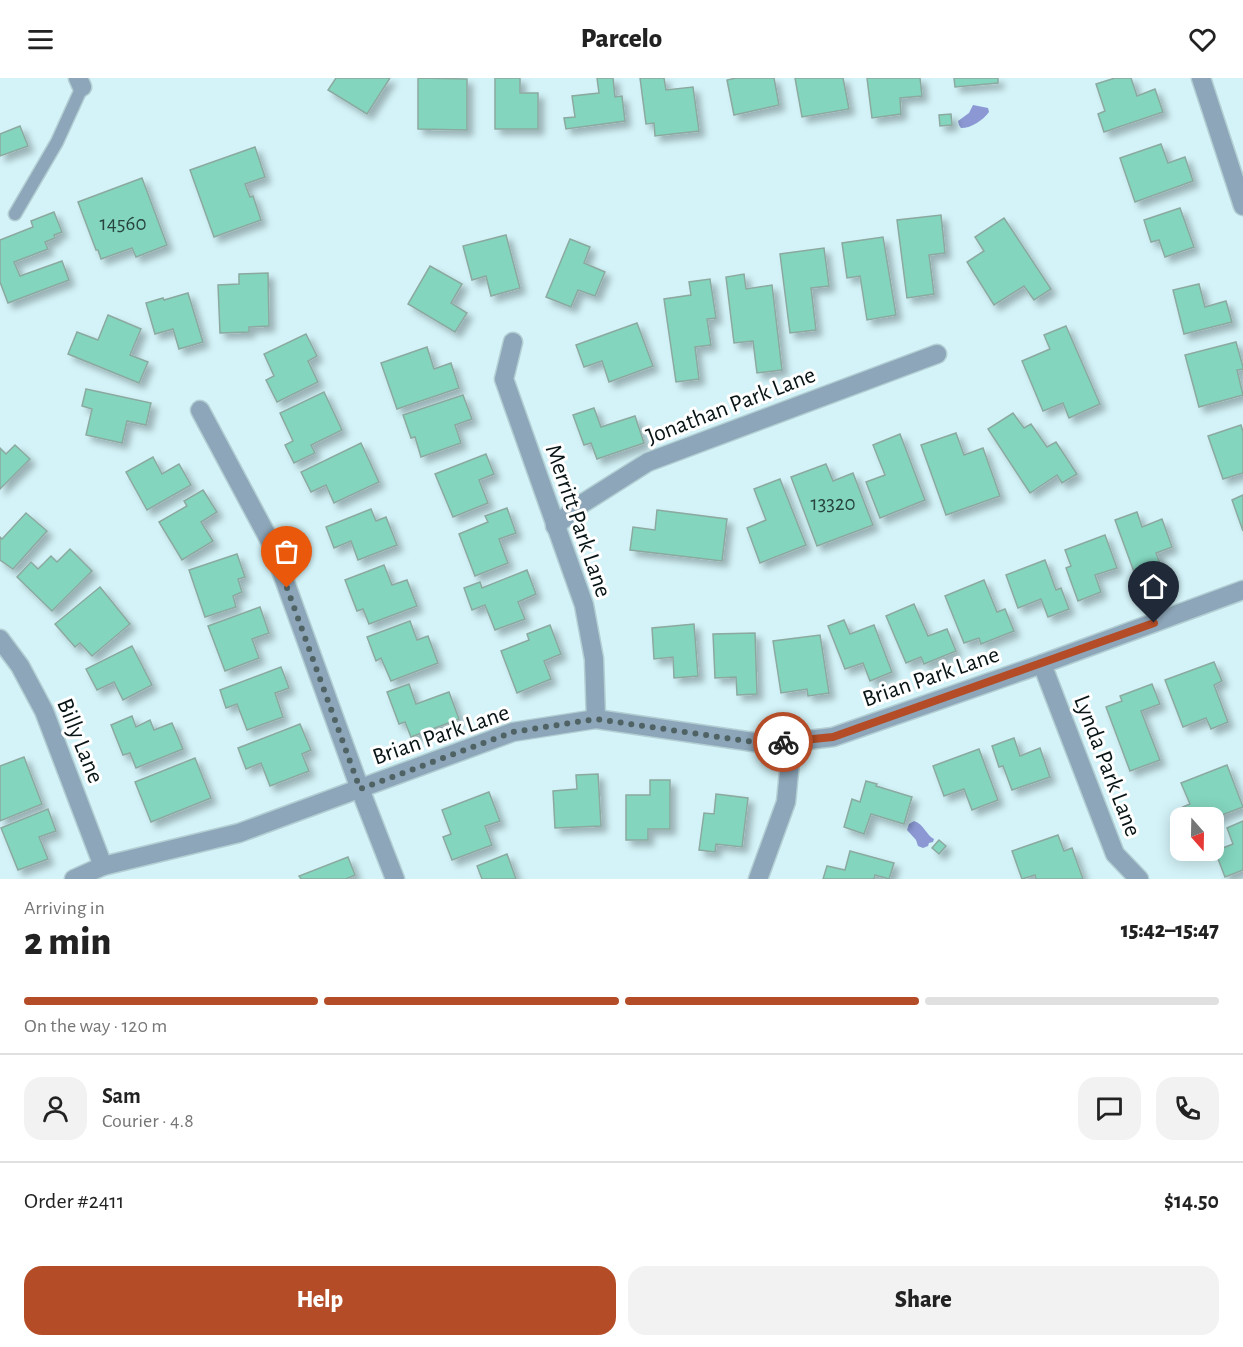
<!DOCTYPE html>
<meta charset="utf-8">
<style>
:root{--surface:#fff;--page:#f2f2f2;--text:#222;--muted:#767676;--line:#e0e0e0;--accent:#b44d27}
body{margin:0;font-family:"Alegreya Sans",sans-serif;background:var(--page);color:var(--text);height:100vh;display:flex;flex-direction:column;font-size:22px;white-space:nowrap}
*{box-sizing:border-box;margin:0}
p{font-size:20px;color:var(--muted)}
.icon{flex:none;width:33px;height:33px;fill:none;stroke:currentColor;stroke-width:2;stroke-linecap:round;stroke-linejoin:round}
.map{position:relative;height:801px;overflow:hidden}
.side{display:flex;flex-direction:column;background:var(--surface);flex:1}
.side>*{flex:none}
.needle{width:39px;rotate:160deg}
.tools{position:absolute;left:1170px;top:729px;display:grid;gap:12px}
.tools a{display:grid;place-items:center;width:54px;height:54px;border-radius:12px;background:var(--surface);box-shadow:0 3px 15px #0003;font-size:30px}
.pin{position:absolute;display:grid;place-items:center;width:51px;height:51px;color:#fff;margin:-62px -26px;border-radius:50% 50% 50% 0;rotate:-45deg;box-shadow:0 0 6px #0007}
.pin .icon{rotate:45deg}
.courier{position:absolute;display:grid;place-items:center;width:60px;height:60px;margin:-30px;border:4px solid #b44d27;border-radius:50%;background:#fff;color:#222;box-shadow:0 2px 8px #0007}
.summary em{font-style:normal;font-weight:800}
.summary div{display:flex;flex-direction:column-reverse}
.summary{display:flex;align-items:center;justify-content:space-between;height:102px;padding:0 24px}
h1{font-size:39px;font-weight:800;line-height:45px}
.bar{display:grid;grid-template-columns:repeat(4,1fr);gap:9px 6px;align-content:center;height:72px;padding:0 24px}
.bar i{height:8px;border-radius:4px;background:var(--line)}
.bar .selected{background:var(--accent)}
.bar p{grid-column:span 4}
.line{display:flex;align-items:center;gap:15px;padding:0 24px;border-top:2px solid var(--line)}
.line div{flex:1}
.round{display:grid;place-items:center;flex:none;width:63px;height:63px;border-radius:18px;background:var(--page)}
.primary-button{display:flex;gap:12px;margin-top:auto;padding:12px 24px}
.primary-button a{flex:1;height:69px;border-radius:18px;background:var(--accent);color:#fff;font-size:24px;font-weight:800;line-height:69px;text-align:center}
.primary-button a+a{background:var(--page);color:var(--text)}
header{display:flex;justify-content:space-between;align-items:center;height:78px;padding:0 24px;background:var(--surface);font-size:27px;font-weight:800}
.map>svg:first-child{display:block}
.water{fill:#8b98d3}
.building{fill:#83d5be;stroke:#8ca9a0;stroke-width:1.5;filter:url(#shadow)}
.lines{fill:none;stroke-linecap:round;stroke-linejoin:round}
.service-casing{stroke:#b3cfd4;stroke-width:15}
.minor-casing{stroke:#b3cfd4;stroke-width:21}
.service{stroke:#8da6b9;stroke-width:12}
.minor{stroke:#8da6b9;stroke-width:18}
.done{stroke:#4f6264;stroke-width:6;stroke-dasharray:0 10.8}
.route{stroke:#b44d27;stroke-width:8}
.labels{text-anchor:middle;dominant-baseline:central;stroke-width:6;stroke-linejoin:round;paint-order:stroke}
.number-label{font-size:21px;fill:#27443f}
.street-label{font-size:24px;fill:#081415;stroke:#fff}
</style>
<header><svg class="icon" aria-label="menu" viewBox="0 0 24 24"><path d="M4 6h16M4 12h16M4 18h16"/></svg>Parcelo<svg class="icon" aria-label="heart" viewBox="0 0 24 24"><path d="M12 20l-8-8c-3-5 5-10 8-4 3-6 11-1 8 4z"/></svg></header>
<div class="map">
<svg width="1243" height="801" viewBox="0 0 1243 801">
<defs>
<filter id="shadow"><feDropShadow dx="5.5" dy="5.5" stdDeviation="3" flood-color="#0004"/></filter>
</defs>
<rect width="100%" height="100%" fill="#d3f3f8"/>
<g class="water">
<path d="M973,27L988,30L989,34C983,42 972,50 961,50L959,47L958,43L969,35Z"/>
<path d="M914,743C924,746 926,757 934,761L933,764L929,765L928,768L923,770L918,768L916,762L907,752L909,746Z"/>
</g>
<g class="building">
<polygon points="336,0 390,0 367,36 328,12"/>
<polygon points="418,0 467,1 467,52 418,51"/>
<polygon points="495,0 520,0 520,15 538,15 538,51 495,51"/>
<polygon points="597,0 613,0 615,19 622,18 625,43 566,51 564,40 575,39 572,18 599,15"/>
<polygon points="640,0 664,0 666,12 693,9 699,53 655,58 654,45 646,46"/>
<polygon points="736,0 774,0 779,27 734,37 727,2"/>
<polygon points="795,0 843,0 849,31 802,39"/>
<polygon points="867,0 920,0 922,18 900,20 901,36 872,40"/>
<polygon points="954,0 998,0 998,5 955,9"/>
<polygon points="1115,0 1131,0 1137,18 1155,11 1163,34 1104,54 1098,36 1105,33 1096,6"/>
<polygon points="951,36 952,47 940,48 939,37"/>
<polygon points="20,48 28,68 0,78 0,56"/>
<polygon points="1161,66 1168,85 1185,79 1193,103 1135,124 1120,80"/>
<polygon points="255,69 265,99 245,106 250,119 253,118 261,142 214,159 190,92"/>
<polygon points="142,100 167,167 136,179 132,170 101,181 98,172 96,172 78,124"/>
<polygon points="1180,130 1194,169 1165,179 1159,162 1151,164 1144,142"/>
<polygon points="54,134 62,154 54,157 55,160 45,164 48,171 14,184 20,198 62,183 69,202 8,225 0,204 0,162 33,149 31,143"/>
<polygon points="941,137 945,175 929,177 934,216 907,220 897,142"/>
<polygon points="1004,140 1051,211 1034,222 1024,208 994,227 967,184 984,173 975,159"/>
<polygon points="506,157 520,210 491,218 486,198 472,202 463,168"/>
<polygon points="883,159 896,237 867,242 860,198 847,200 842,165"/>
<polygon points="570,161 590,169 584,185 605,194 595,218 578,212 571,229 546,219"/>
<polygon points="824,170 829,208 811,210 816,252 790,255 780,176"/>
<polygon points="430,188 462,206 451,225 467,235 455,254 408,226"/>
<polygon points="268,195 269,248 249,249 249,254 220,255 218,207 239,206 239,196"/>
<polygon points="744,196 746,211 772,207 782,292 757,295 753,263 734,265 726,199"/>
<polygon points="710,201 716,240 707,241 711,267 695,269 699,301 676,304 664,221 691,217 689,204"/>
<polygon points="1199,206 1205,229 1226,223 1232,244 1184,256 1173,212"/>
<polygon points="188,215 203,264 179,271 173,251 155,256 146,225 163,220 164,222"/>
<polygon points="108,237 141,251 130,277 148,284 139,305 68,276 77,254 98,262"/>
<polygon points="637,245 653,288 609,304 602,283 584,289 576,267"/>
<polygon points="1066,248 1100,326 1069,340 1063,325 1043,333 1022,283 1050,271 1044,257"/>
<polygon points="306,256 317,278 308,283 318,304 277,324 266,302 274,298 264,276"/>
<polygon points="1236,264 1243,289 1243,291 1237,292 1243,317 1199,329 1185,277"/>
<polygon points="427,269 434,291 451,285 459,310 397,331 381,285"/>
<polygon points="86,311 151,325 146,347 127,343 122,365 86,357 92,331 82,328"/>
<polygon points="324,314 342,352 311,367 315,375 294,385 285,367 293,363 280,335"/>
<polygon points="463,317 472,341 455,347 461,365 421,379 415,359 411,360 403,337"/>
<polygon points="594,330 601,349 635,338 644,365 597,381 591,365 584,367 573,337"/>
<polygon points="1013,335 1024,350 1031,346 1047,369 1056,364 1077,396 1062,405 1057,397 1030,415 988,351"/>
<polygon points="1241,347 1243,354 1243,395 1223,401 1208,358"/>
<polygon points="956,355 964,377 983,370 1000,418 946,437 921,367"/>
<polygon points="900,356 925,422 880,440 866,404 885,397 873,367"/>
<polygon points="361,365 379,404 334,425 326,407 311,414 301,394"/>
<polygon points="15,367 30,381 0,411 0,370 6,376"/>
<polygon points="486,376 494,396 479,402 488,425 453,439 435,396"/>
<polygon points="153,379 162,396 179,386 191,407 147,432 126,394"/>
<polygon points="826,386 833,403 853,395 873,447 817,468 791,399"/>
<polygon points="780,401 806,467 760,485 747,450 766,442 754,411"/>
<polygon points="203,412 217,434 201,444 213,463 182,482 159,444 187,428 184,423"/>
<polygon points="1243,417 1243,453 1232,422"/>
<polygon points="507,430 516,455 499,461 508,485 475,498 459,456 488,444 485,438"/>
<polygon points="371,431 376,443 386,439 397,467 358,482 351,463 334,470 326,449"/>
<polygon points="657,432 727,441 722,483 630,472 633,449 655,452"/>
<polygon points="1137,434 1142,449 1162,441 1172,469 1156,475 1163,493 1137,502 1115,442"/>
<polygon points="26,435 47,453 13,491 0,482 0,459 2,461"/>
<polygon points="1105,457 1117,490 1095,497 1101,514 1078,523 1066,490 1071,488 1065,472"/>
<polygon points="70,471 92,493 52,533 17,499 31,484 38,491 51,478 57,484"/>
<polygon points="237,476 245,499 238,501 242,514 233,518 236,529 205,539 189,492"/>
<polygon points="1045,482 1056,512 1061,510 1069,531 1048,539 1041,521 1018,530 1006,497"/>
<polygon points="384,487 392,507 407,502 417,528 369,546 363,531 357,533 345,502"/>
<polygon points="527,492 536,516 518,524 525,541 495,552 485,527 472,532 464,510 480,504 482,510"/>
<polygon points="984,502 997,534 1005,531 1014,553 981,566 979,560 964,565 945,518"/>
<polygon points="100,509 130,546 92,578 80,565 75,569 55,546"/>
<polygon points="914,526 928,558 947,551 956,573 924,586 921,579 906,585 886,538"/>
<polygon points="260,529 269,555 252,561 259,580 225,593 208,548"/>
<polygon points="844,542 850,556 874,547 892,594 870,603 863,585 845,591 828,548"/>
<polygon points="410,543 417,562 428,558 438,585 391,603 381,580 376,583 367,559"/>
<polygon points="694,546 698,598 674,600 673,579 654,581 652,550"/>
<polygon points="550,547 561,576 544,583 551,601 517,615 501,573 529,562 527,556"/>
<polygon points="755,555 757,616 737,617 736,599 715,600 713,556"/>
<polygon points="820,557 829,615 808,618 807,611 781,615 773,563"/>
<polygon points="132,568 152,607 123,622 114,604 97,612 86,591"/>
<polygon points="1214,584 1222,603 1214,607 1228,644 1211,651 1206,640 1183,649 1165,602"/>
<polygon points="281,589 289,610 275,615 283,639 247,652 237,626 226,630 220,612"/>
<polygon points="409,606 416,626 449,614 459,641 411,659 405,644 399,646 387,614"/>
<polygon points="1152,606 1160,626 1141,633 1160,682 1130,693 1106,629 1122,623 1120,618"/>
<polygon points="132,638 136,649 150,642 154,652 172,645 183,671 136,690 130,675 123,677 111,647"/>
<polygon points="300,646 311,672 302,676 309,693 270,708 261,685 246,691 238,670"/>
<polygon points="1014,660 1020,678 1040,670 1050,699 1012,712 1003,688 999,689 992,668"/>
<polygon points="979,671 998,722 972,732 964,711 944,718 933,688"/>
<polygon points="24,679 42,726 0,743 0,688"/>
<polygon points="195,680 211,720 151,744 135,704"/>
<polygon points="1227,687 1243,729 1214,740 1180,740 1180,744 1176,732 1190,726 1181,705"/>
<polygon points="598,696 601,748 555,750 553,713 577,711 576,697"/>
<polygon points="650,702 670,702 670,751 648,751 648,762 626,762 626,717 650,717"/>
<polygon points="866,703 877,706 876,708 912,719 904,746 871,736 864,756 844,749 852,721 860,724"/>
<polygon points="489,714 500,743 485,748 492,767 452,782 443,759 451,756 442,732"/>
<polygon points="716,716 748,720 742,769 716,766 715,774 699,772 704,735 714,736"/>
<polygon points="48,731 56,753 39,759 48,781 18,792 1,750"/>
<polygon points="1243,743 1243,792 1225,799 1215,773 1233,766 1227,750"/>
<polygon points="1058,757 1064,773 1072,770 1083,801 1036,801 1035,797 1022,801 1012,773"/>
<polygon points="939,762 946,768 939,776 932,770"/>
<polygon points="850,773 894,785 889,801 875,797 874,801 823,801 827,788 845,792"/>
<polygon points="507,776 516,801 482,801 477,788"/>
<polygon points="348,779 355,797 346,801 301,801 299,798"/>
</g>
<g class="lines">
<defs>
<polyline id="service" points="15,136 57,64 82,9"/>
<g id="minor">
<polyline points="78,0 82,9"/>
<polyline points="1201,0 1243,128"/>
<polyline points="513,264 504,301 584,527 594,581 596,641"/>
<polyline points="200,332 271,465 360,711 395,801"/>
<polyline points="555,448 580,427 648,384 937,276"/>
<polyline points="0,561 20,588 44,633 103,788"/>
<polyline points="1042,586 1115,776 1139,801"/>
<polyline points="74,801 103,788 239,755 513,654 596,641 760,665 792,664 833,659 1042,586 1243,512"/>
<polyline points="758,801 786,724 792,664"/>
</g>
</defs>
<use href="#service" class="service-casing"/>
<use href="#minor" class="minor-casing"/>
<use href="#service" class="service"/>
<use href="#minor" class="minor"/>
</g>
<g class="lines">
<polyline class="done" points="287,510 360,711 513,654 596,641 760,665 783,664"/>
<polyline class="route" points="783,664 833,659 1154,545"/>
</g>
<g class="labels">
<g class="number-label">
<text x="123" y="145">14560</text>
<text x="833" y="425">13320</text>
</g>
<g class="street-label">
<text transform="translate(731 328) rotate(-21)">Jonathan Park Lane</text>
<text transform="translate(578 443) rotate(71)">Merritt Park Lane</text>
<text transform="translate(931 599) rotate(-19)">Brian Park Lane</text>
<text transform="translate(441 657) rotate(-19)">Brian Park Lane</text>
<text transform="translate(80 663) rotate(68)">Billy Lane</text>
<text transform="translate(1107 688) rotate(69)">Lynda Park Lane</text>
</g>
</g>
</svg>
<div class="tools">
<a><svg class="needle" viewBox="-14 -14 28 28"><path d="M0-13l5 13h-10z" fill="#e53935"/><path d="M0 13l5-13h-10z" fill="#767676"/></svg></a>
</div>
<div class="pin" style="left:287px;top:510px;background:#ea580c"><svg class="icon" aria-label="bag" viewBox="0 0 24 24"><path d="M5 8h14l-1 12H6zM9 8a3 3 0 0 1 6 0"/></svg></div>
<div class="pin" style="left:1154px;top:545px;background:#1f2937"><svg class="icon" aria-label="home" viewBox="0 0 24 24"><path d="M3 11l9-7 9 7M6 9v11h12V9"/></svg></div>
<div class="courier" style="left:783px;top:664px"><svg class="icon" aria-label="bike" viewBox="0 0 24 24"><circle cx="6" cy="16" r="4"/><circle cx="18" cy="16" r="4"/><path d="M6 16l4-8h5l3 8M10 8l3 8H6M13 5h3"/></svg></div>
</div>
<section class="side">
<div class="summary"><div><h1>2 min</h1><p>Arriving in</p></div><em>15:42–15:47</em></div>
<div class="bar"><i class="selected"></i><i class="selected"></i><i class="selected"></i><i></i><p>On the way · 120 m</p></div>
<div class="line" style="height:108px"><a class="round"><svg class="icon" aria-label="person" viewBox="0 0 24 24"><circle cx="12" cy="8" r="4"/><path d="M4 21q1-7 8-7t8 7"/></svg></a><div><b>Sam</b><p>Courier · 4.8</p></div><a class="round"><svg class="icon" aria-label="chat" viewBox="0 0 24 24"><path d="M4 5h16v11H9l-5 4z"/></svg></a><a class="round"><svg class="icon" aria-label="phone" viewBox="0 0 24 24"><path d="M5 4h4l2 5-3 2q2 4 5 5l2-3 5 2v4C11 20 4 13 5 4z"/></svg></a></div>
<div class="line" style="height:78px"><div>Order #2411</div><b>$14.50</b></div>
<div class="primary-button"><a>Help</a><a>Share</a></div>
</section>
